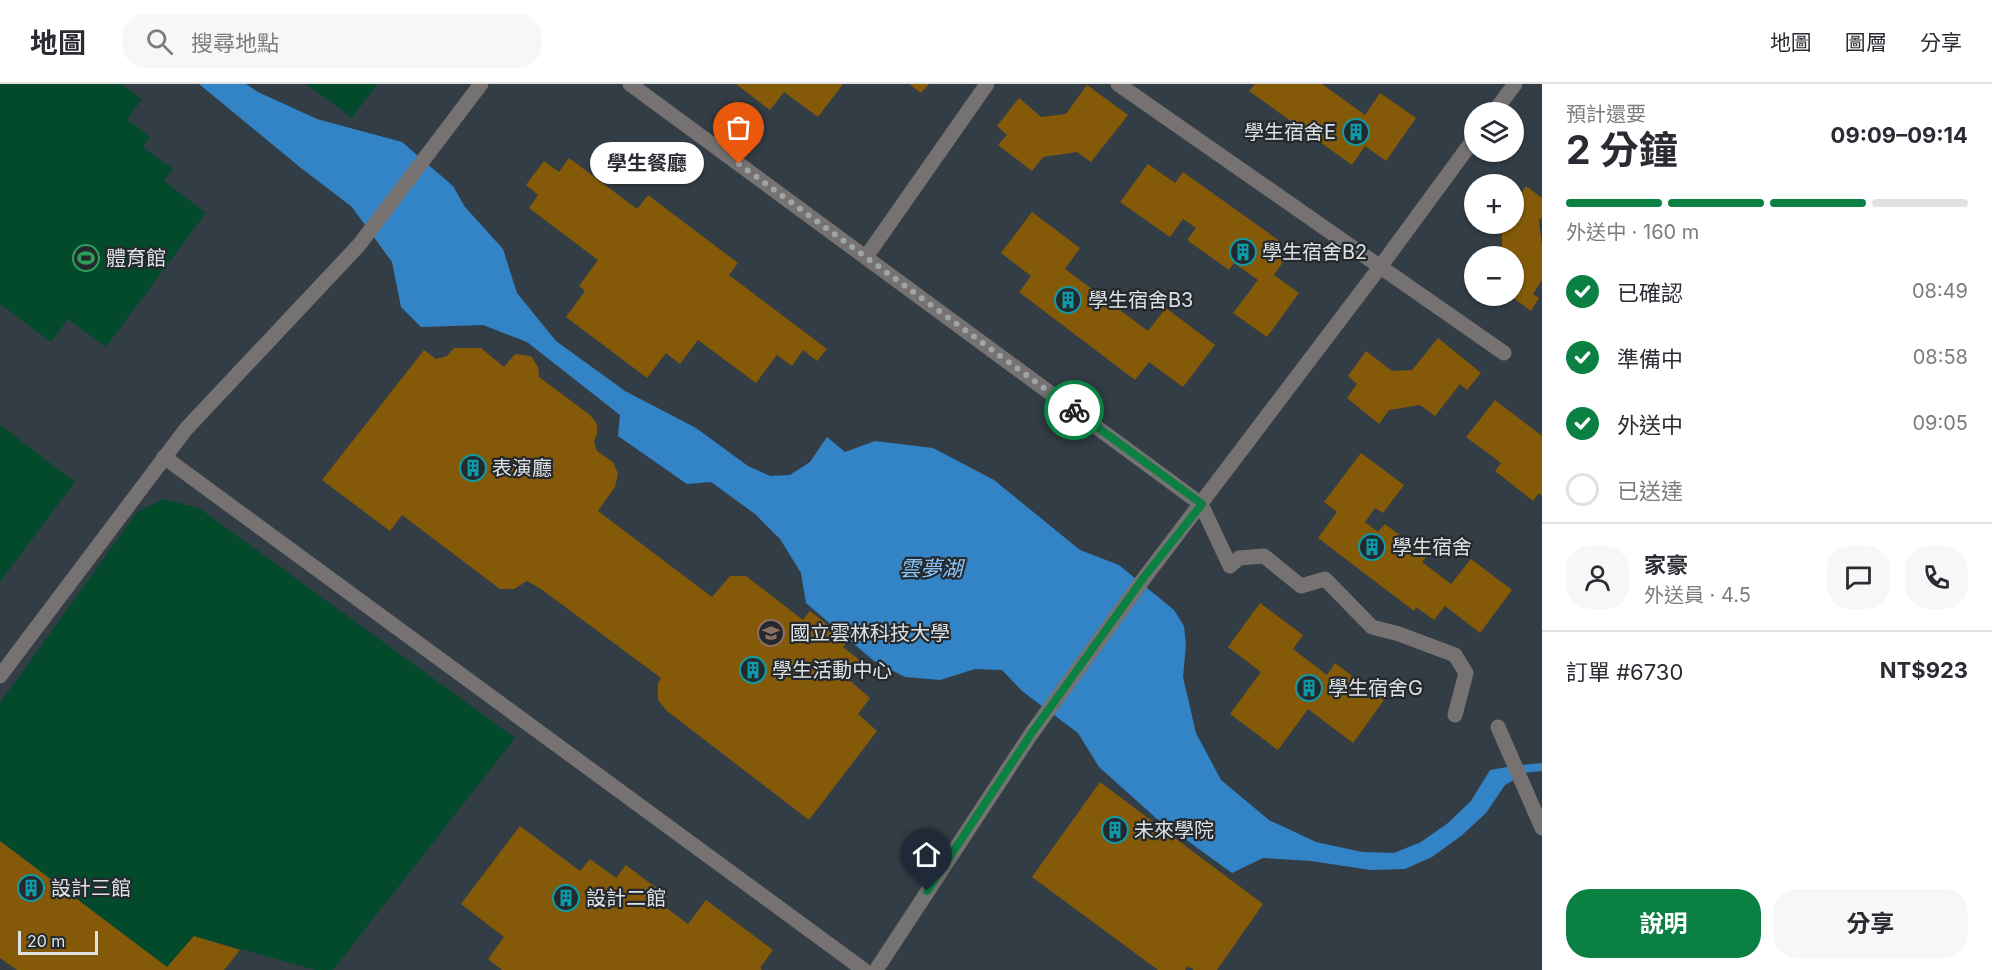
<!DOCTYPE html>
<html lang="zh-TW">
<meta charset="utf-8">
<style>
:root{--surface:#fff;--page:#f7f7f7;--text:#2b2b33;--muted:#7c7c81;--line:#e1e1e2;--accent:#0b8043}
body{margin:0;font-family:Inter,"Noto Sans TC",sans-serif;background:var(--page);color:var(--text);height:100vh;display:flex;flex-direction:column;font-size:22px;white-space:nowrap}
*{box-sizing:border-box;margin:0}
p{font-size:20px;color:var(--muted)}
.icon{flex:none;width:33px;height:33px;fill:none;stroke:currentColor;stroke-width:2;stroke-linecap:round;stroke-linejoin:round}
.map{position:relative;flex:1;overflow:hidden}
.side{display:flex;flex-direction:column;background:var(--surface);width:450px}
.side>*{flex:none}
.tools{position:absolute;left:1464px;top:18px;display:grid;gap:12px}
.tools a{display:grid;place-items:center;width:60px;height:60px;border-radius:50%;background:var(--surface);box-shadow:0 2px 4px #0004;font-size:30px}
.scale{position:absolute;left:18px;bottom:15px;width:80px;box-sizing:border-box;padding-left:6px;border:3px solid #dee1e4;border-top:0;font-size:16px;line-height:21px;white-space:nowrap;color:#dee1e4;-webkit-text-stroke:4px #24292d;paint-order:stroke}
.pin{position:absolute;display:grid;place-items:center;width:51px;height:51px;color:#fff;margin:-62px -26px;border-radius:50% 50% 50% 0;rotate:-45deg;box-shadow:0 0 6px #0007}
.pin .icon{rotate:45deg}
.courier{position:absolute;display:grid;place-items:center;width:60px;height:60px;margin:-30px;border:4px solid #0b8043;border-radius:50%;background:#fff;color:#222;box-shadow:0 2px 8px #0007}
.bubble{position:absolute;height:42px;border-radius:21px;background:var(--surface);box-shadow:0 2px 4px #0004;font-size:20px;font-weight:700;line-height:42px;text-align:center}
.headline em{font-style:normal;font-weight:700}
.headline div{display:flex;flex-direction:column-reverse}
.headline{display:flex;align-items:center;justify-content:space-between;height:102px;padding:0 24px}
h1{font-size:39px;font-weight:700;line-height:45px}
.bar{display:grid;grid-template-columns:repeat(4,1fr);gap:9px 6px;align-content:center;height:72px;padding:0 24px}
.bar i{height:8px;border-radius:4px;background:var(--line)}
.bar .current{background:var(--accent)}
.bar p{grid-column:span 4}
.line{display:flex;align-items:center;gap:15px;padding:0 24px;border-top:2px solid var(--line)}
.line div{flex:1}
.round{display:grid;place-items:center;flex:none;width:63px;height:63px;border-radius:24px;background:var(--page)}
ol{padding:0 24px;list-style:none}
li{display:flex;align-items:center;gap:18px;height:66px}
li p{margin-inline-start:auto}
li .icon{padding:6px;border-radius:50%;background:var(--accent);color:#fff;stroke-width:4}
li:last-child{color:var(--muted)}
li i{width:33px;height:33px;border:3px solid var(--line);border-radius:50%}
.primary-button{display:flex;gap:12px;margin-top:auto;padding:12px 24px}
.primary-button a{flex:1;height:69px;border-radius:24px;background:var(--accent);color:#fff;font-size:24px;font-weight:700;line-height:69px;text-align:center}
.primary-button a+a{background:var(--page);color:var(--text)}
header{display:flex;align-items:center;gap:36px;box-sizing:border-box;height:84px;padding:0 30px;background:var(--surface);border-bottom:2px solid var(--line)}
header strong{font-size:28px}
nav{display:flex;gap:33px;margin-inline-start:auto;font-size:21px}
.search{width:420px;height:54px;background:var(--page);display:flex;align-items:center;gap:15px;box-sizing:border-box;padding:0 21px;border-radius:24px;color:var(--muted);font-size:22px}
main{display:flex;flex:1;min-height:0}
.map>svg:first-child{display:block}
.built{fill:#333d45;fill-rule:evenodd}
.green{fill:#034a2d}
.water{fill:#3384c6}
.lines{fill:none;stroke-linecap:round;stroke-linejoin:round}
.stream{stroke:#3384c6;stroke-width:8}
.building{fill:#845a09}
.minor{stroke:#757271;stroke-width:15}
.done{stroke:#a0a4a7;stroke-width:6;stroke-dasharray:0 10.8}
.route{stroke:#0b8043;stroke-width:8}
.labels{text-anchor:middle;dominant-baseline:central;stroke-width:4.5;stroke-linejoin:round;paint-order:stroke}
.poi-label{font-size:20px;fill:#dee1e4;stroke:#24292d;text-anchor:start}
.water-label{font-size:21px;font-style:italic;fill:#8ec6fa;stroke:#24292d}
</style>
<header>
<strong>地圖</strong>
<div class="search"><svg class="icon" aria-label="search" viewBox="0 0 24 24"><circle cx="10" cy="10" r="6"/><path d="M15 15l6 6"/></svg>搜尋地點</div>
<nav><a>地圖</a><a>圖層</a><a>分享</a></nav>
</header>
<main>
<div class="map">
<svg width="1542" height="886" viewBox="0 0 1542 886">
<rect width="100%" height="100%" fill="#2e3337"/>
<path class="built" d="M0,0H1542V886H0ZM1474,28H1514V68H1474ZM1474,100H1514V140H1474ZM1474,172H1514V212H1474Z"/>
<g class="green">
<polygon points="0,0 121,0 142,15 127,36 150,52 143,63 173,85 164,97 206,129 106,263 68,235 51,258 0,220"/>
<polygon points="306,0 377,0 352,34"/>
<polygon points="0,341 75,398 0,498"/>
<polygon points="163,415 199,424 515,654 333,886 315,886 194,852 167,883 0,757 0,619 137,428"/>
</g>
<polygon class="water" points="199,0 246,0 258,8 317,35 402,58 453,102 465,123 503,165 517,209 556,257 625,307 696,344 748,382 770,392 790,391 810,378 827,353 845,368 875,357 933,364 994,396 1080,466 1119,481 1174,526 1184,542 1186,561 1183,593 1196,649 1221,696 1269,736 1316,758 1362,768 1394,769 1421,758 1448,739 1471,717 1490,686 1513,682 1519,693 1505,701 1486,729 1461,752 1432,773 1405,785 1371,786 1311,777 1263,774 1232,789 1156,734 1099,683 1078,649 1022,607 1002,586 975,585 940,596 905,593 874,577 806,519 801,489 780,455 755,430 711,398 687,400 618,352 620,331 527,258 483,241 421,243 401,223 392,178 352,123 301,84"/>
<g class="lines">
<polyline class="stream" points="1521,685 1542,683"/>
</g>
<g class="building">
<polygon points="736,0 843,0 818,33 784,8 770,26"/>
<polygon points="909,0 929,0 921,9"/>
<polygon points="1255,0 1322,0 1365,31 1380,9 1416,34 1386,77 1365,62 1352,81 1249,7"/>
<polygon points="1087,1 1128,31 1091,78 1077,68 1043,73 1032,87 998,61 1007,51 997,42 1019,14 1041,33 1066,30"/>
<polygon points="569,74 637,125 648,111 738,179 729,191 827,265 817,277 803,266 792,282 777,271 756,299 698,256 680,280 666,269 647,294 566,233 585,207 579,202 598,176 529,124 538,111 526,101 544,77 559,88"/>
<polygon points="1148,80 1175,99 1183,88 1281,158 1277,165 1287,172 1274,191 1299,209 1267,253 1233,229 1258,196 1234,179 1229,186 1187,156 1196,144 1183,135 1170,153 1120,118"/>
<polygon points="1526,102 1542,114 1542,133 1539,137 1542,163 1542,196 1533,210 1539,214 1531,227 1511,212 1514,212 1514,172 1496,172 1502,164 1502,144 1496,140 1514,140 1514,117 1515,118"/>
<polygon points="1032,128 1080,164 1065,185 1148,247 1166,224 1215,261 1183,303 1149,278 1135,296 1019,208 1031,192 1001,169"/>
<polygon points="1438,254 1481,289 1467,306 1460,300 1435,332 1420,321 1389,326 1379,340 1347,314 1357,300 1348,292 1366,267 1392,287 1412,286"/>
<polygon points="454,264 481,264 504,283 515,270 531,272 538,283 539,293 590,331 597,340 597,349 594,358 597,367 613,378 618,390 615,403 598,427 712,513 730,492 746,492 803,536 810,527 828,541 826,544 846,559 843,563 862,578 849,596 870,614 858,630 877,647 809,736 667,627 658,616 658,599 661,594 541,505 527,497 514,505 500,505 402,431 390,447 322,396 424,266 436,275 447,272"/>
<polygon points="1495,316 1542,352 1542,412 1539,409 1533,417 1495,387 1501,379 1466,353"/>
<polygon points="1361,369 1404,401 1383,429 1375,424 1365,438 1378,448 1385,440 1427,472 1422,478 1451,500 1471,475 1512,506 1480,549 1445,522 1434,536 1416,523 1414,527 1318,454 1337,428 1324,418"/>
<polygon points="1260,519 1303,551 1293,565 1327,591 1335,579 1384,616 1353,659 1308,625 1278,666 1230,630 1261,588 1228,563"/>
<polygon points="1100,698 1263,820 1217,886 1194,886 1188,882 1185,886 1158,886 1032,793"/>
<polygon points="520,742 580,787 590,775 616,794 626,781 667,812 661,820 688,840 706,816 773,866 760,884 762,886 502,886 488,875 504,853 461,820"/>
<polygon points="0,757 167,883 194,852 240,866 224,886 17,886 0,874"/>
</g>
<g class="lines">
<g class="minor">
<polyline points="630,0 1201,420 1230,482 1239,474 1264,472 1301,502 1325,495 1372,543 1399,550 1455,571 1466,589 1455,631"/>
<polyline points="1118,0 1504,269"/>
<polyline points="1494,28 1515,0"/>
<polyline points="866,173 987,0"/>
<polyline points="164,373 864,886"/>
<polyline points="0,592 186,345 359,161 481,0"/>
<polyline points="1498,643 1542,744"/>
<polyline points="876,886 1031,650 1145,493 1380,183 1474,55"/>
</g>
</g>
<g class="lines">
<polyline class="done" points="739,80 1074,326"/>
<polyline class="route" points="927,807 1031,650 1144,493 1202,420 1074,326"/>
</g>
<defs>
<symbol id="building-ring" viewBox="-11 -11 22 22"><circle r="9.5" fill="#24292d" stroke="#0f9aa8" stroke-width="1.5"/><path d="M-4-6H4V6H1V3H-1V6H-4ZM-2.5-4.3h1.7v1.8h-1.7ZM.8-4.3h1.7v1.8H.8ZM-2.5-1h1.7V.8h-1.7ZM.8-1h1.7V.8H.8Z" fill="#0f9aa8"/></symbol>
<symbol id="stadium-ring" viewBox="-11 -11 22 22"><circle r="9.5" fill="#24292d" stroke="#2e9e5b" stroke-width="1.5"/><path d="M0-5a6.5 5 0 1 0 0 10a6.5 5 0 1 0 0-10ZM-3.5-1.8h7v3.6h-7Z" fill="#2e9e5b"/></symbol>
<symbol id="university-ring" viewBox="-11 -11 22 22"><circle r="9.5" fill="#24292d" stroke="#8d6e63" stroke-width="1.5"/><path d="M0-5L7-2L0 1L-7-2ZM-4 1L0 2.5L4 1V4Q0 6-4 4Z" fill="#8d6e63"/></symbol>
</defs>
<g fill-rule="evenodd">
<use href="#building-ring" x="1341" y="33" width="30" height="30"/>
<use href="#building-ring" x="1228" y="153" width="30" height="30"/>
<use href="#stadium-ring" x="71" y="159" width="30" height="30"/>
<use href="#building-ring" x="1053" y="201" width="30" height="30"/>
<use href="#building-ring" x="458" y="369" width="30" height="30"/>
<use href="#building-ring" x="1357" y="448" width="30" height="30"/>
<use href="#university-ring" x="756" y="534" width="30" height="30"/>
<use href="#building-ring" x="738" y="571" width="30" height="30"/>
<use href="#building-ring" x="1294" y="589" width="30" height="30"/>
<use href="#building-ring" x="1100" y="731" width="30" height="30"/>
<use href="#building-ring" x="16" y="789" width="30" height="30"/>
<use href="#building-ring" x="551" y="799" width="30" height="30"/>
</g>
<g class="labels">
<g class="poi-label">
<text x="1336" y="48" text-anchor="end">學生宿舍E</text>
<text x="1262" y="168">學生宿舍B2</text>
<text x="106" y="174">體育館</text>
<text x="1088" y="216">學生宿舍B3</text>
<text x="492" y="384">表演廳</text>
<text x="1392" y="463">學生宿舍</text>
<text x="790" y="549">國立雲林科技大學</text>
<text x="772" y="586">學生活動中心</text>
<text x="1328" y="604">學生宿舍G</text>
<text x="1134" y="746">未來學院</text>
<text x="51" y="804">設計三館</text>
<text x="586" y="814">設計二館</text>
</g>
<g class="water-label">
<text x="931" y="484">雲夢湖</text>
</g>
</g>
</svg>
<div class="tools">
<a><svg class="icon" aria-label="layers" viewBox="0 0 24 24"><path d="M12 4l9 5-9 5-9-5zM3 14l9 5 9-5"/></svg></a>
<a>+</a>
<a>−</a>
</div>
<div class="scale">20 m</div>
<div class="pin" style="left:739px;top:80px;background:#ea580c"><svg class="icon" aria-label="bag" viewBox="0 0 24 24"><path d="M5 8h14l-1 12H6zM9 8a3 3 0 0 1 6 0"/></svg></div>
<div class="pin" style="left:927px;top:807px;background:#1f2937"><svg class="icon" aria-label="home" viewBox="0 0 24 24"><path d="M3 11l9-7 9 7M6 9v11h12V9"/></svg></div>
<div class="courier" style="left:1074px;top:326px"><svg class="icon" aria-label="bike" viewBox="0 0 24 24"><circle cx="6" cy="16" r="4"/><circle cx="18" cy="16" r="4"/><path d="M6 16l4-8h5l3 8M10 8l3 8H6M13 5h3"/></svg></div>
<div class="bubble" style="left:590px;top:58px;width:114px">學生餐廳</div>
</div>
<section class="side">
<div class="headline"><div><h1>2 分鐘</h1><p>預計還要</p></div><em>09:09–09:14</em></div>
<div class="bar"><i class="current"></i><i class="current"></i><i class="current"></i><i></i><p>外送中 · 160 m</p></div>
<ol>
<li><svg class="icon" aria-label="check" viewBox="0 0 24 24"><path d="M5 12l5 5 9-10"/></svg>已確認<p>08:49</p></li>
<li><svg class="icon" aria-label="check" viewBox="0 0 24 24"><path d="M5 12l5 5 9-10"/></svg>準備中<p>08:58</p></li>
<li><svg class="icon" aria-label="check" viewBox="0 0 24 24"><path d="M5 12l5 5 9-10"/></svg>外送中<p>09:05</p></li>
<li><i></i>已送達</li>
</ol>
<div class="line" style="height:108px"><a class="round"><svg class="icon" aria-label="person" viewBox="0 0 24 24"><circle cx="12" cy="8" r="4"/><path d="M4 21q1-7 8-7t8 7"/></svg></a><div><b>家豪</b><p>外送員 · 4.5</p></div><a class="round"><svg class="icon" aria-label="chat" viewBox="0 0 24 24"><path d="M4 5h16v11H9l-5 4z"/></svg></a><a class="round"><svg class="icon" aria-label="phone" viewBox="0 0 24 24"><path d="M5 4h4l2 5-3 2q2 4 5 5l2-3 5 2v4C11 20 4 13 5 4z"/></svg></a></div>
<div class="line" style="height:78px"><div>訂單 #6730</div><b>NT$923</b></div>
<div class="primary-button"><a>說明</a><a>分享</a></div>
</section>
</main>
